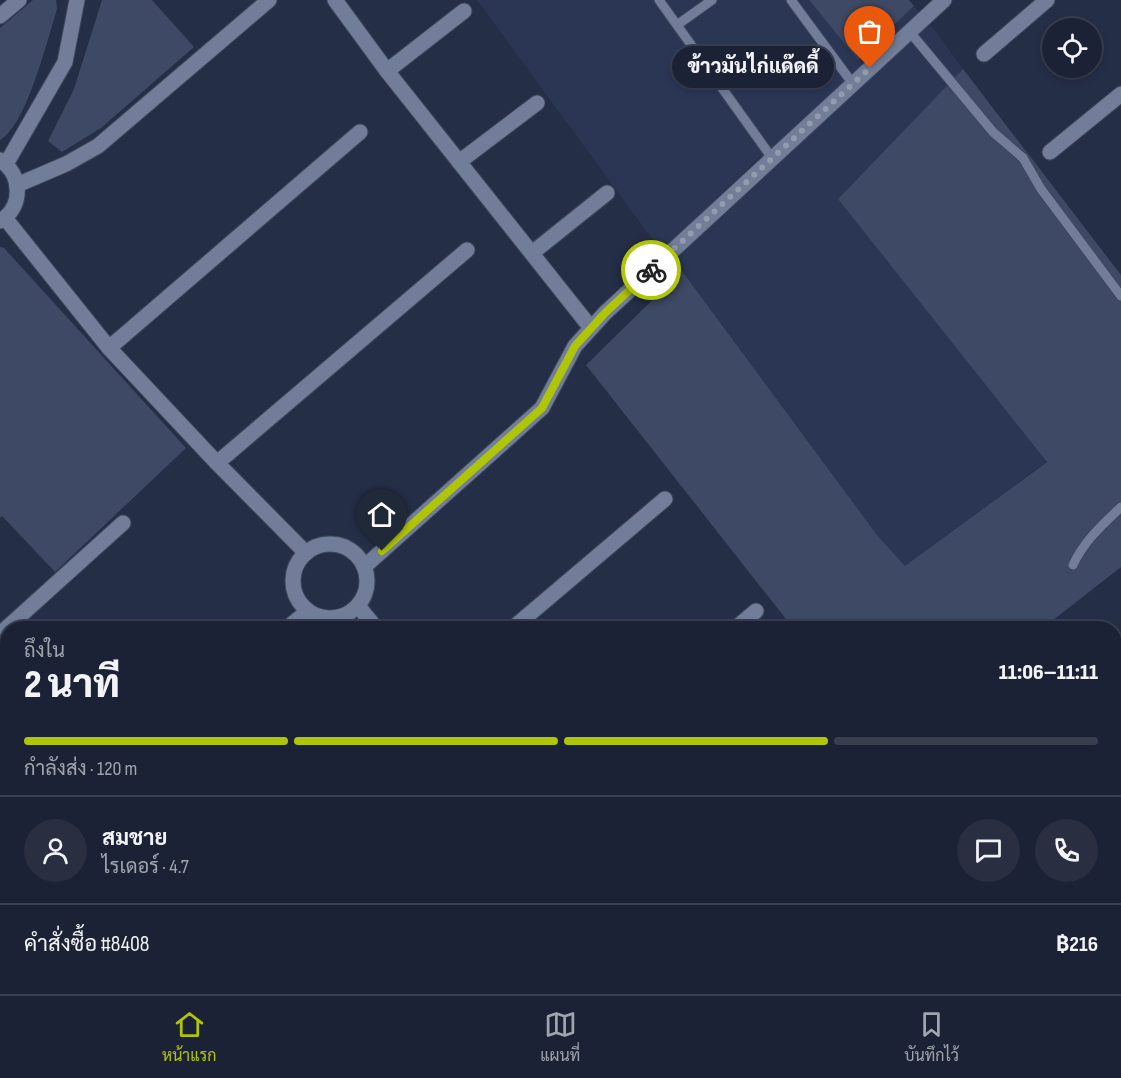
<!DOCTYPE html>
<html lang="th">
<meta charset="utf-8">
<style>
:root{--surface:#1c2235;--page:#292f41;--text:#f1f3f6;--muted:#a0a4ad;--line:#3a3f50;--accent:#afc507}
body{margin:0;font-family:"Sofia Sans Condensed",Sarabun,sans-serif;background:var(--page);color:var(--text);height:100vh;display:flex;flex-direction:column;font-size:22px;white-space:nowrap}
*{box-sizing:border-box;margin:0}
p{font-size:20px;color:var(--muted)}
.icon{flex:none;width:33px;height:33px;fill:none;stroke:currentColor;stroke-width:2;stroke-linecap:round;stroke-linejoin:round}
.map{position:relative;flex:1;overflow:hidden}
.panel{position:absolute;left:0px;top:621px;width:1122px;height:374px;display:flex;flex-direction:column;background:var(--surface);border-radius:24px 24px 0 0;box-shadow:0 3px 9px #0003,0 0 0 2px var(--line)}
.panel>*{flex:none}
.fabs{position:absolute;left:1042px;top:18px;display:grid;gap:12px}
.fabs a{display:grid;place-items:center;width:60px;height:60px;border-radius:50%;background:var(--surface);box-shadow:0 3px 9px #0003,0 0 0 2px var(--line);font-size:30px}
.pin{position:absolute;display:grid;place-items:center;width:51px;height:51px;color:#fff;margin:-62px -26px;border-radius:50% 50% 50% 0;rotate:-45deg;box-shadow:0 0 6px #0007}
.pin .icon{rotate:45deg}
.courier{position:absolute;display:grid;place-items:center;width:60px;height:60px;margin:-30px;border:4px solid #afc507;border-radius:50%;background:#fff;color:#222;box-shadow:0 2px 8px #0007}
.bubble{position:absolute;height:42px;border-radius:21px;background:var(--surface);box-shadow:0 3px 9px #0003,0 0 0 2px var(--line);font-size:20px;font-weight:800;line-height:42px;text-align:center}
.summary em{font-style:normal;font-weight:800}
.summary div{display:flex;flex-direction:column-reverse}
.summary{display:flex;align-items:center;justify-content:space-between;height:102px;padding:0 24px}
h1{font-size:39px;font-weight:800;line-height:45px}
.bar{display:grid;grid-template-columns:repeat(4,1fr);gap:9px 6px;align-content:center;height:72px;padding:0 24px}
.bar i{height:8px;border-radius:4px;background:var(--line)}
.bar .on{background:var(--accent)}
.bar p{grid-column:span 4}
.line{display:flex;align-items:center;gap:15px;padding:0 24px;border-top:2px solid var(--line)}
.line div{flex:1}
.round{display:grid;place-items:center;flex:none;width:63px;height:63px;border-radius:32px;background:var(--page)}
.tabs{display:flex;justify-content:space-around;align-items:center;height:84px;border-top:2px solid var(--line);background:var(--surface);font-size:16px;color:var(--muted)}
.tabs a{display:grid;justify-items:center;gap:3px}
.tabs .on{color:var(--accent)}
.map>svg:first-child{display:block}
.built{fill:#2b3655}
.green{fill:#3e4965}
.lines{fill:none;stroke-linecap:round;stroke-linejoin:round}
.service-casing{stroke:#40485c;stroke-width:11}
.minor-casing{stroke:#40485c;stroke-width:17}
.service{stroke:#717d99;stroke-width:9}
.minor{stroke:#717d99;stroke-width:15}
.done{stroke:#939bad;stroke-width:6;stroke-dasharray:0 10.8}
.route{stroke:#afc507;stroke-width:8}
</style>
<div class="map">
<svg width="1121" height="994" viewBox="0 0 1121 994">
<rect width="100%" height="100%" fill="#252e47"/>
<polygon class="built" points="477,0 809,0 858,60 914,6 937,33 963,69 838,199 1047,461 905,567 877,535 682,271 676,259 773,169 761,156 661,251"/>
<g class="green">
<path d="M33,0H56L57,9C48,38 26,127 0,140V28Z"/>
<polygon points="102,0 152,0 194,47 101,128 62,152 48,141 74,89"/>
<polygon points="809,0 909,0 914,6 858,60"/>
<polygon points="963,69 1121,275 1121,567 1043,628 793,628 586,365 682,271 877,535 905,566 1047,462 838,199"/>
<polygon points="0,247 4,248 186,448 55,572 2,516 0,518"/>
<polygon points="1121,887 1121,994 654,994 662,987 1114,987 1115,892"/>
</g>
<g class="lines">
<defs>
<g id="service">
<polyline points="659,0 772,158"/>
<polyline points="791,0 853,84"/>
<polyline points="677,25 712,0"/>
<polyline points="909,31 993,132 1023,158 1041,189 1121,296"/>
<path d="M1073,565C1084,541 1102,525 1121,507"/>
</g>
<g id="minor">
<polyline points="335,0 387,71 591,328"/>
<polyline points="0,16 19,0"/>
<polyline points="984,54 1047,0"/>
<polyline points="387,71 464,11"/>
<polyline points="1050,152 1121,94"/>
<path d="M0,160C22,174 24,207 0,221"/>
<polyline points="459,162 537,103"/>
<polyline points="6,164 65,62 77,0"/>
<polyline points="17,185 66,164 98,146 269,0"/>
<polyline points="5,218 109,348 217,463 306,553"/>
<polyline points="532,253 607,193"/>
<polyline points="109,348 360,132"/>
<polyline points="217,463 467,250"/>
<circle cx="330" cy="581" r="37"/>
<polyline points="364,567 542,408 575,346 605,313 944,0"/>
<polyline points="358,606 376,628"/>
<polyline points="287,628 308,611"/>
<polyline points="513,628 665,499"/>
<polyline points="736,628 756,611"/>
<polyline points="0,634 123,523"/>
<polyline points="0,865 8,859"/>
<polyline points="521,994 530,987"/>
</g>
</defs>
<use href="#service" class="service-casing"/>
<use href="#minor" class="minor-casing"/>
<use href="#service" class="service"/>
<use href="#minor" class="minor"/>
</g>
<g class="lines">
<polyline class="done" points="651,270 870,68"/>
<polyline class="route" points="382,551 542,408 575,346 605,313 651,270"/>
</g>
</svg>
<div class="fabs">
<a><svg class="icon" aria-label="locate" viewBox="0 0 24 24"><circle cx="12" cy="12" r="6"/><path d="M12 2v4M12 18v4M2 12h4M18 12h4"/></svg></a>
</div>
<div class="pin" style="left:870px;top:68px;background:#ea580c"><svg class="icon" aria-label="bag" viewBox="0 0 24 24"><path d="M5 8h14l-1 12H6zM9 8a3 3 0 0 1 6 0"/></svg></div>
<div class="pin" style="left:382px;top:551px;background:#1f2937"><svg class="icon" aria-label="home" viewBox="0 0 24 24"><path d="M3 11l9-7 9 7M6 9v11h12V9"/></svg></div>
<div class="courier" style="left:651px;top:270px"><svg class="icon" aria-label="bike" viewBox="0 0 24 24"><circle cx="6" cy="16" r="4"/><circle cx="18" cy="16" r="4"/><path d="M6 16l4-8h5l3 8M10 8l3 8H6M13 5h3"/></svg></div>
<div class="bubble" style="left:672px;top:46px;width:162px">ข้าวมันไก่แด๊ดดี้</div>
<section class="panel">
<div class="summary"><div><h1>2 นาที</h1><p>ถึงใน</p></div><em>11:06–11:11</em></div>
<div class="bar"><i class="on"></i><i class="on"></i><i class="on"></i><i></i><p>กำลังส่ง · 120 m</p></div>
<div class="line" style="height:108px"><a class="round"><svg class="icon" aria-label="person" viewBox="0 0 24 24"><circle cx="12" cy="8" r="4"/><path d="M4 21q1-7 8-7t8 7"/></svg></a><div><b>สมชาย</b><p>ไรเดอร์ · 4.7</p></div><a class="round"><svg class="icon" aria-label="chat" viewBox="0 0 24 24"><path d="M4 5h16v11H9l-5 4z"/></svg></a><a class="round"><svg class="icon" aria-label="phone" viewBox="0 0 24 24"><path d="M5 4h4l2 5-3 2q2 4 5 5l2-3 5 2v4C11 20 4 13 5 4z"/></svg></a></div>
<div class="line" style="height:78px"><div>คำสั่งซื้อ #8408</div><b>฿216</b></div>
</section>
</div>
<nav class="tabs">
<a class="on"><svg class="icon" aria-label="home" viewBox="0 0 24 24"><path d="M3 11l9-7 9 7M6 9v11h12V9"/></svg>หน้าแรก</a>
<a><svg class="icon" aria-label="map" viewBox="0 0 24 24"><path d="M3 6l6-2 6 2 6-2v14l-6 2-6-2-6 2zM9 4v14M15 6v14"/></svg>แผนที่</a>
<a><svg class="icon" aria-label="saved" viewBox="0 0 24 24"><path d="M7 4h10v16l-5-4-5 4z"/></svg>บันทึกไว้</a>
</nav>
